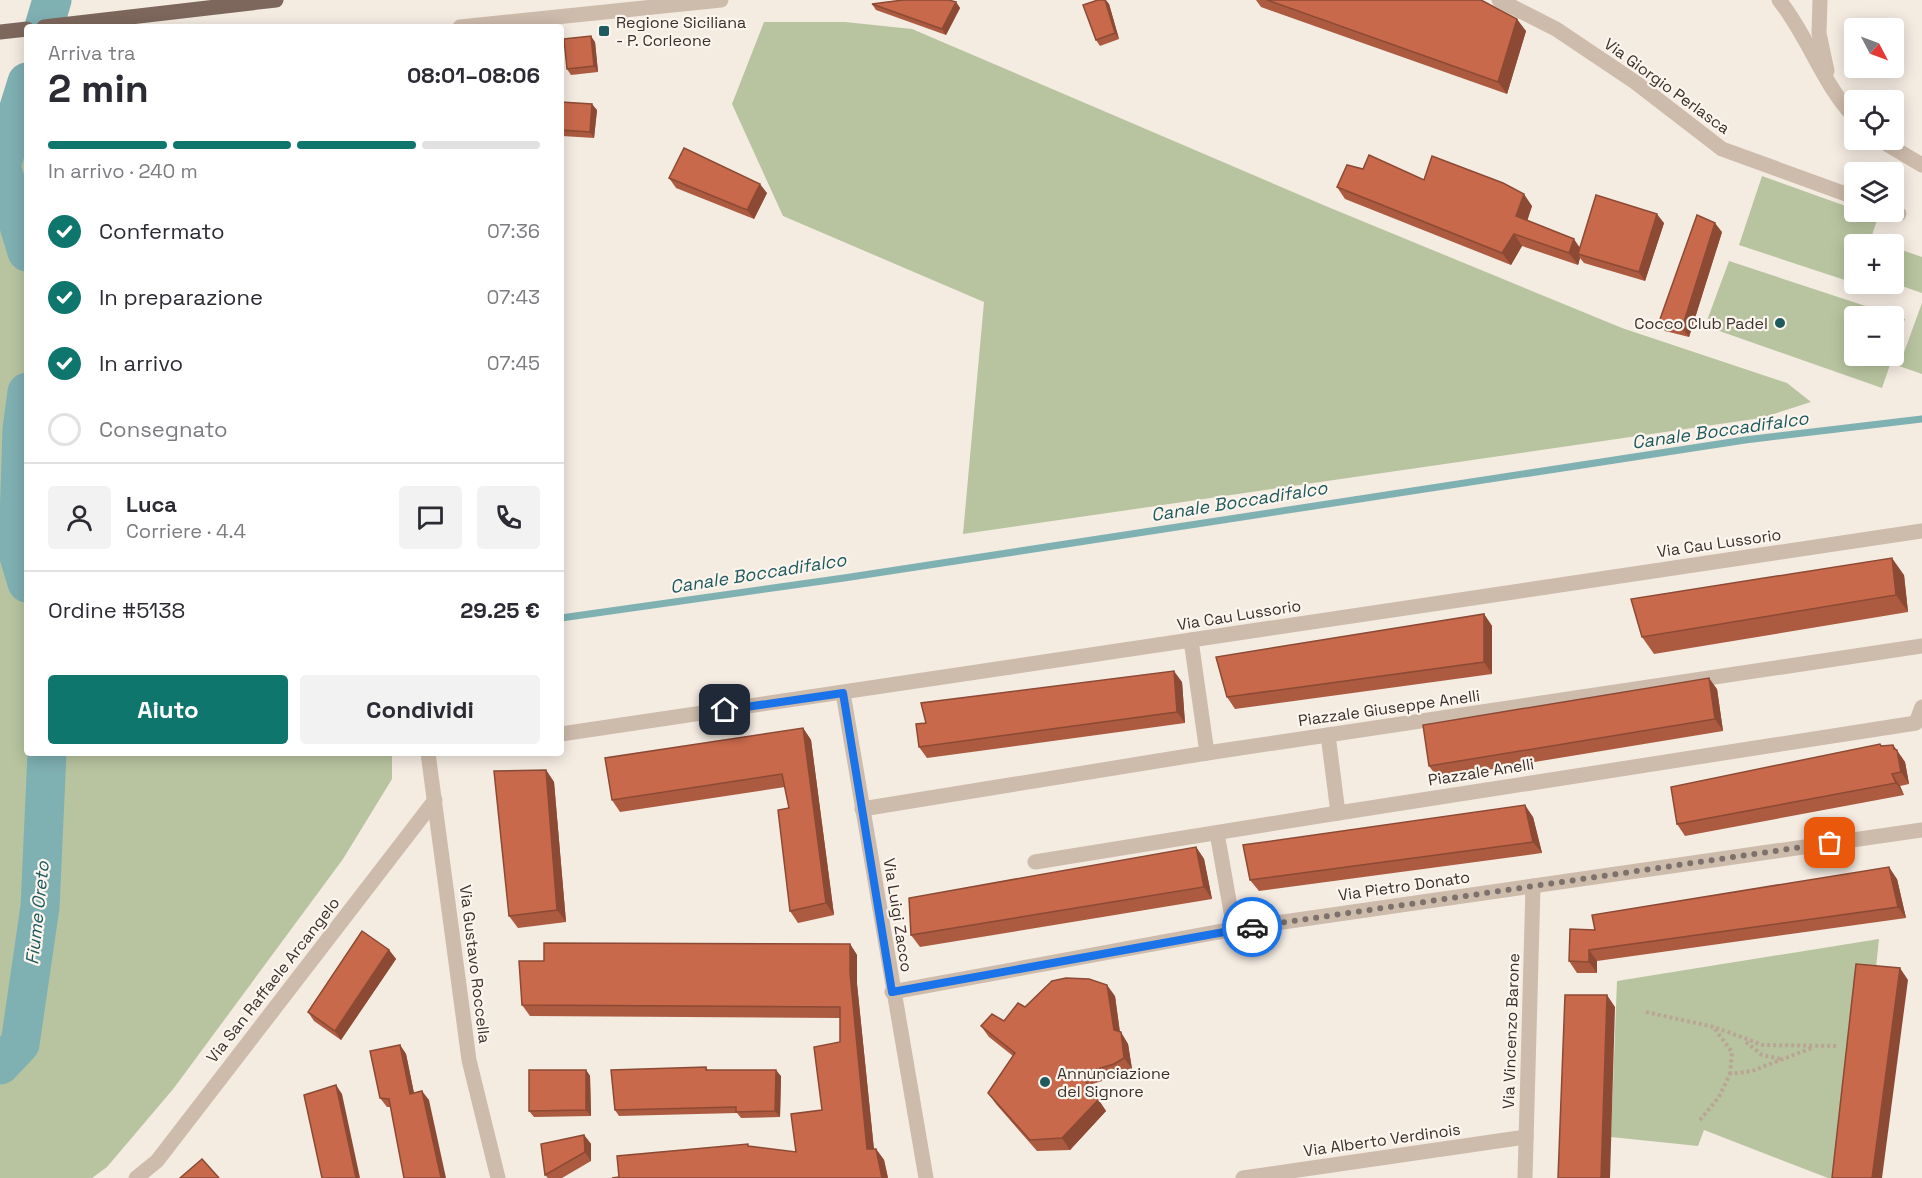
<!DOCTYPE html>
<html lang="it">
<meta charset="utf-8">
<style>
:root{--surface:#fff;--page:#f2f2f3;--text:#2b2b33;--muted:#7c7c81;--line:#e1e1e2;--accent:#0f766e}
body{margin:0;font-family:"Space Grotesk",sans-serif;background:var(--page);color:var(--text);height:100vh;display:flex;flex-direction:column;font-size:22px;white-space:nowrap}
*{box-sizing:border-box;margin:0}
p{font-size:20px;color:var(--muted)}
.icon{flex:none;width:33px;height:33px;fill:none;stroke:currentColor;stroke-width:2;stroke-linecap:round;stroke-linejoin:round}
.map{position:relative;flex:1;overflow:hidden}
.drawer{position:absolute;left:24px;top:24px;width:540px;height:732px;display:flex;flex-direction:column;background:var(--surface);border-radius:6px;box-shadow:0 3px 15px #0003}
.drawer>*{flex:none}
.needle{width:39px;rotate:131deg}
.tools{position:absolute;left:1844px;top:18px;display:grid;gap:12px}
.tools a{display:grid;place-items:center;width:60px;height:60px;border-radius:6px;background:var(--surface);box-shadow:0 3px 15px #0003;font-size:30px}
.pin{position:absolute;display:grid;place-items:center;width:51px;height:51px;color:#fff;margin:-26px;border-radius:12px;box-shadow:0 3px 9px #0006}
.courier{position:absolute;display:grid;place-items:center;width:60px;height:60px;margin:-30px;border:4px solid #1a73e8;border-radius:50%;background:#fff;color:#222;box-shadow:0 2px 8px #0007}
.overview em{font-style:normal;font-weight:700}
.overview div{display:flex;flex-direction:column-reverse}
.overview{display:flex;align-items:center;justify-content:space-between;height:102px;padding:0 24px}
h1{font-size:39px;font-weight:700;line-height:45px}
.bar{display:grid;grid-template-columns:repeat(4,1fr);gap:9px 6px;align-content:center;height:72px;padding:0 24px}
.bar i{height:8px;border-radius:4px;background:var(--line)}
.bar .current{background:var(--accent)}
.bar p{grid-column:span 4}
.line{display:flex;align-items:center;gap:15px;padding:0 24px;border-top:2px solid var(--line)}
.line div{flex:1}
.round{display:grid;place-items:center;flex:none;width:63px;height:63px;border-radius:6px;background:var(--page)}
ol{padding:0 24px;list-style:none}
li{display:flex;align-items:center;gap:18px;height:66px}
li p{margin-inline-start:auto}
li .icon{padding:6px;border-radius:50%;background:var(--accent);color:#fff;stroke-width:4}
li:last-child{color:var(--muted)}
li i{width:33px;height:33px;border:3px solid var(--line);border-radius:50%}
.cta{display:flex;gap:12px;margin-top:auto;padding:12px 24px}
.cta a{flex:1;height:69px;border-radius:6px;background:var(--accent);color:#fff;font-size:24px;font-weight:700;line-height:69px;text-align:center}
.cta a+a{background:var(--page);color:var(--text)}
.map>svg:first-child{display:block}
.green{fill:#b8c4a0}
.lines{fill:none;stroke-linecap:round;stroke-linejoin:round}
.stream{stroke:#7fb0b2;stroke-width:7}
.river{stroke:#7fb0b2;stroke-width:39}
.path{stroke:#b9a596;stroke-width:4;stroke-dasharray:3 3;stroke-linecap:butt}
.minor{stroke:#cdbbac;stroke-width:15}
.major{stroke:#7d675c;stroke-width:15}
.wall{fill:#ac5a40}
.shaded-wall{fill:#8c4a34}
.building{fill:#c8694b;stroke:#8c4a34;stroke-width:1.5}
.done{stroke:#7c716b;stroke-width:6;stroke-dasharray:0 10.8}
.route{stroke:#1a73e8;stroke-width:8}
.poi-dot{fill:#1f5a5e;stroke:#fbf5ee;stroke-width:2}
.labels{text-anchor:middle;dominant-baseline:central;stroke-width:4.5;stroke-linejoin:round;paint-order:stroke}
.poi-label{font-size:16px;fill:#3b302b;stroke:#fbf5ee;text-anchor:start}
.street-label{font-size:16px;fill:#3b302b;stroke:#fbf5ee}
.water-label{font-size:18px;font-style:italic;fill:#1f5a5e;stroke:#fbf5ee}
</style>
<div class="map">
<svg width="1922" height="1178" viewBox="0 0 1922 1178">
<rect width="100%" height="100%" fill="#f4ebe1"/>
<g class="green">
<polygon points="764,22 845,22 912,29 1328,207 1622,328 1787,383 1811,402 1761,418 963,534 984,302 783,216 732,104"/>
<polygon points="27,123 27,753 392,753 392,779 343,859 174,1088 107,1167 92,1178 0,1178 0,126"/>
<polygon points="1762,176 1854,209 1854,212 1861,212 1878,217 1869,244 1854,244 1854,283 1739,245"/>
<polygon points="1893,247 1922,257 1922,293 1893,283"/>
<polygon points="1729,261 1905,319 1893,354 1893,316 1854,316 1854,356 1893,356 1882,388 1705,326"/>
<polygon points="1922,303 1922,374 1899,366"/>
<polygon points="1879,939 1875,977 1842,1178 1828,1178 1704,1130 1698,1146 1611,1137 1617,981"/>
</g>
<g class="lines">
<polyline class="stream" points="561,618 844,578 1745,440 1922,419"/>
<g class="river">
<polyline points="44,27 52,0"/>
<polyline points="27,82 1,166 27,252"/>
<polyline points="27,392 22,429 18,553 27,583"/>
<polyline points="0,1065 20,1044 40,907 47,753"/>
</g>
<g class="path">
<polyline points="1646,1012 1714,1027 1763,1045 1838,1046"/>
<polyline points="1715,1029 1732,1052 1730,1074"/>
<polyline points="1746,1042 1762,1055 1781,1059"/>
<polyline points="1700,1120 1719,1097 1730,1074 1752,1071 1814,1047"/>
</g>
<g class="minor">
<polyline points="1499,0 1556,29 1635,82 1722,149 1854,197"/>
<path d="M1779,0C1808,36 1822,83 1854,117"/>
<polyline points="1820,0 1819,33 1827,71"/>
<polyline points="460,27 721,0"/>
<polyline points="1880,140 1922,165"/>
<polyline points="1892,212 1899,214"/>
<polyline points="1191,640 1207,753"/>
<polyline points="843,693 926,1178"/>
<polyline points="561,734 1922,531"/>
<polyline points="1328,735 1338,813"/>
<polyline points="428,753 469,1060 498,1178"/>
<polyline points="862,809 1207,753 1922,646"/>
<polyline points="1217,833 1234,929"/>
<polyline points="1035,862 1338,813 1916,723 1922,707"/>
<polyline points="892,992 1234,929 1922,830"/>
<polyline points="136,1178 157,1161 435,800"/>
<polyline points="1243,1178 1526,1137"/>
<polyline points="1525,1178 1533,886"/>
</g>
<g class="major">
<polyline points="44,27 276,0"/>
<polyline points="0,32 27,29"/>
</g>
</g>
<g class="wall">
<polygon points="1098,0 1106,0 1109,4 1119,39 1100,46 1096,40"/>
<polygon points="1256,0 1481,0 1526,31 1507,94 1261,7"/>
<polygon points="956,2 960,8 946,35 876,10 872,4"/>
<polygon points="595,42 598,72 571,75 567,69"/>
<polygon points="561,102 597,110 594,138 562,136 561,134"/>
<polygon points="1363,169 1424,180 1532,206 1527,220 1580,247 1664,223 1645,281 1584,263 1580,258 1578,265 1522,246 1511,265 1345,199 1337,187"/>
<polygon points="669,178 767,193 754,219 676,188"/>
<polygon points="1722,232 1689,337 1665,331 1659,322"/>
<polygon points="1904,575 1908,612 1654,654 1642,637"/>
<polygon points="1484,614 1492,626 1492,674 1235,709 1227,697"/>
<polygon points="1182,682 1185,723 927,758 919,747"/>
<polygon points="1717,689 1723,731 1438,778 1429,766"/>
<polygon points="803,728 811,740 834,915 798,923 790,911 789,808 785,787 620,812 612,800"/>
<polygon points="1880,744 1882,746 1893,745 1905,762 1909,784 1900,786 1904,795 1685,836 1677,824"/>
<polygon points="546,770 554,782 566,922 518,928 509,916"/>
<polygon points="1533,817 1542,853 1259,891 1250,880"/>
<polygon points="1196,847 1204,859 1212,899 920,947 911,935"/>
<polygon points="1897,879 1906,918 1597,961 1597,973 1577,973 1569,961 1595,930"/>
<polygon points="850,944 857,955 857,984 874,1149 876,1149 884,1160 888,1178 612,1178 619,1177 750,1147 796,1152 822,1110 840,1042 840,1018 530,1016 522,1005 544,961"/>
<polygon points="389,950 396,959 341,1040 314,1021 308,1012"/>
<polygon points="1115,996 1120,1032 1128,1044 1132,1069 1122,1075 1089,1085 1106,1111 1070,1150 1037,1151 996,1104 988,1093 1013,1056 989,1037 981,1026"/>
<polygon points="400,1045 406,1054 414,1093 429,1100 390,1107 387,1107 380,1098"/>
<polygon points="706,1067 708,1070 781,1076 780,1117 741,1118 737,1113 619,1116 615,1110"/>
<polygon points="586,1070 590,1076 591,1116 534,1117 529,1111"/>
<polygon points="584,1135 591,1144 591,1161 562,1178 548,1178 545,1175"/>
</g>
<g class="shaded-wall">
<polygon points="1105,0 1109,4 1119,39 1115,33"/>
<polygon points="956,2 960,8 946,35 942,29"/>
<polygon points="1517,19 1526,31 1507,94 1498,82"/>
<polygon points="591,36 595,42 598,72 594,66"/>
<polygon points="592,104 597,110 594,138 590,132"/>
<polygon points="760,184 767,193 754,219 747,210"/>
<polygon points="1524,194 1532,206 1525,228 1516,216"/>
<polygon points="1657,214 1664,223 1645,281 1639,272"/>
<polygon points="1715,223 1722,232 1689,337 1682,328"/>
<polygon points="1514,234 1522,246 1511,265 1502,253"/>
<polygon points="1574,239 1582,251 1578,254 1580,258 1578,265 1569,253"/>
<polygon points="1892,558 1904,575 1908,612 1896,595"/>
<polygon points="1484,614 1492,626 1492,674 1484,662"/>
<polygon points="1174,671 1182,682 1185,723 1177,712"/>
<polygon points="1709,678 1717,689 1723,731 1715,719"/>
<polygon points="803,728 811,740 834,915 826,903"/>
<polygon points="1893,745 1905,762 1909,784 1901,772"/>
<polygon points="546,770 554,782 566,922 557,910"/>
<polygon points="1892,774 1900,786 1904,795 1896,783"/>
<polygon points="1525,805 1533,817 1542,853 1533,842"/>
<polygon points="1196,847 1204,859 1212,899 1204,887"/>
<polygon points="1889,867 1897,879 1906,918 1898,907"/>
<polygon points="850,944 857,955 857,984 875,1160 867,1149 850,973"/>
<polygon points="389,950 396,959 341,1040 335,1031"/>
<polygon points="1589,950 1597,961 1597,973 1589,962"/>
<polygon points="1900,968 1908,980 1882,1178 1872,1178"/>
<polygon points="1107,985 1115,996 1121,1041 1114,1030"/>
<polygon points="1607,995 1615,1007 1610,1178 1601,1178"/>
<polygon points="1121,1032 1128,1044 1132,1069 1124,1058"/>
<polygon points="400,1045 406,1054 416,1103 410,1094"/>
<polygon points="586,1070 590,1076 591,1116 586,1110"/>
<polygon points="776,1070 781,1076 780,1117 775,1111"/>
<polygon points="1081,1074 1106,1111 1070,1150 1062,1138"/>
<polygon points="336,1085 342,1094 360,1178 356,1178"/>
<polygon points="422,1091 429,1100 446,1178 441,1178"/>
<polygon points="584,1135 591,1144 591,1161 585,1152"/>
<polygon points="876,1149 884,1160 888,1178 882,1178"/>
</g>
<g class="building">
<polygon points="903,0 949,0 956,2 942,29 872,4"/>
<polygon points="1098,0 1105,0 1115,33 1096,40 1083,5"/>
<polygon points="1267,0 1481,0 1517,19 1498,82"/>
<polygon points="591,36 594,66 567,69 564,39"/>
<polygon points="561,102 592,104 590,132 561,130"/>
<polygon points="684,148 760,184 747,210 669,178"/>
<polygon points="1369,155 1424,180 1432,156 1503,183 1524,194 1516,216 1574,239 1569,253 1514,234 1502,253 1337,187 1347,165 1363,169"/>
<polygon points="1596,195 1657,214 1639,272 1578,254"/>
<polygon points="1697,215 1715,223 1682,328 1659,322"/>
<polygon points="1892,558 1896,595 1642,637 1631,599"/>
<polygon points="1484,614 1484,662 1227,697 1216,657"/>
<polygon points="1174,671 1177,712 919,747 916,724 926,723 921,703"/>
<polygon points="1709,678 1715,719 1429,766 1423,725"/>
<polygon points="803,728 826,903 790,911 778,810 789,808 782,774 612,800 605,758"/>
<polygon points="1880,744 1881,746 1893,745 1894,749 1897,750 1901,772 1892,774 1896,783 1677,824 1671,787"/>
<polygon points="546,770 557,910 509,916 494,771"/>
<polygon points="1525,805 1533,842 1250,880 1243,845"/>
<polygon points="1196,847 1204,887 911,935 909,898"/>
<polygon points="1889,867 1898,907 1589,950 1589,962 1569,961 1570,929 1595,930 1592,915"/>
<polygon points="362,931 389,950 335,1031 308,1012"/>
<polygon points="544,943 850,944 850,973 867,1149 876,1149 882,1178 612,1178 619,1177 617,1156 748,1144 748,1146 796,1152 791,1114 822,1110 814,1047 840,1042 840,1007 522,1005 519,961 544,961"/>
<polygon points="1856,964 1900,968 1872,1178 1832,1178"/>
<polygon points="1066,978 1089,979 1107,985 1114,1030 1121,1032 1124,1058 1114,1064 1081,1074 1098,1100 1062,1138 1030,1140 988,1093 1015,1053 981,1026 992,1014 1004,1021 1018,1003 1025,1007 1052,981"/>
<polygon points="1565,995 1607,995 1601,1178 1558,1178"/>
<polygon points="400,1045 410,1094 422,1091 441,1178 404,1178 389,1099 380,1098 370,1051"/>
<polygon points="706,1067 706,1070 776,1070 775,1111 736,1112 736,1107 615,1110 611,1070"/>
<polygon points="529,1070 586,1070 586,1110 529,1111"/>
<polygon points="336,1085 356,1178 322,1178 304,1095"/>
<polygon points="584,1135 585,1152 545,1175 541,1144"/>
<polygon points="202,1159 219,1178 180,1178"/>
</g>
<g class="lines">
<polyline class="done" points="1252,927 1830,843"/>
<polyline class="route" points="725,710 843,693 892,992 1252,927"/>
</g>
<g class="poi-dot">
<rect x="598" y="25" width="12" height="12" rx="3"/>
<circle cx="1780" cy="323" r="6"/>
<circle cx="1045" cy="1082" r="6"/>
</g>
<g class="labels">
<g class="poi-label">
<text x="616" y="22">Regione Siciliana<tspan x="616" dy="18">- P. Corleone</tspan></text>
<text x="1768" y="323" text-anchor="end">Cocco Club Padel</text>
<text x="1057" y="1073">Annunciazione<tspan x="1057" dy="18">del Signore</tspan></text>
</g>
<g class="street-label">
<text transform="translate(1667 86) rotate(36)">Via Giorgio Perlasca</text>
<text transform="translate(1719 543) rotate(-8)">Via Cau Lussorio</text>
<text transform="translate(1239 615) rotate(-9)">Via Cau Lussorio</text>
<text transform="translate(1389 708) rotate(-8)">Piazzale Giuseppe Anelli</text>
<text transform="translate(1481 772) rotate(-9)">Piazzale Anelli</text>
<text transform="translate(1404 886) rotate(-8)">Via Pietro Donato</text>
<text transform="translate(898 915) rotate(81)">Via Luigi Zacco</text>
<text transform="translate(475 964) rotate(83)">Via Gustavo Roccella</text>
<text transform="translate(273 980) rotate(-52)">Via San Raffaele Arcangelo</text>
<text transform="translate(1511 1031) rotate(-88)">Via Vincenzo Barone</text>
<text transform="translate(1382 1140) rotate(-8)">Via Alberto Verdinois</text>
</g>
<g class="water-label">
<text transform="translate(1720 430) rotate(-8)">Canale Boccadifalco</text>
<text transform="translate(1239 501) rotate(-9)">Canale Boccadifalco</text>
<text transform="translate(758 573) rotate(-9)">Canale Boccadifalco</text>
<text transform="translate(37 913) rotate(-84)">Fiume Oreto</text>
</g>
</g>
</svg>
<div class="tools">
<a><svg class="needle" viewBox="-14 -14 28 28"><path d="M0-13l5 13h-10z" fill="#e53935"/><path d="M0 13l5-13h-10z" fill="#7c7c81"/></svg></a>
<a><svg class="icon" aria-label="locate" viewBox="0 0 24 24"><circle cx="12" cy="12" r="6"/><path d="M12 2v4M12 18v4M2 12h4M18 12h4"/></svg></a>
<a><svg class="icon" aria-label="layers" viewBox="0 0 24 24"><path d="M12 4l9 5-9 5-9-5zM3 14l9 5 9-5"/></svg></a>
<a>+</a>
<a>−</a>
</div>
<div class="pin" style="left:1830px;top:843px;background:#ea580c"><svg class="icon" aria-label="bag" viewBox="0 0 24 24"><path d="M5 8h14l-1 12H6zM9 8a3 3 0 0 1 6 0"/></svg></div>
<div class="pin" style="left:725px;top:710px;background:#1f2937"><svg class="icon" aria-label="home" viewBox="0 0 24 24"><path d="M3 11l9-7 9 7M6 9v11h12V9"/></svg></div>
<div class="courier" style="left:1252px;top:927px"><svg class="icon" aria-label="car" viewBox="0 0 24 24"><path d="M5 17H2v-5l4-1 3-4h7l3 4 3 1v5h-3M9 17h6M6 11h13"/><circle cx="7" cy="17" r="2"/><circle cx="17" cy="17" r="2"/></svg></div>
<section class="drawer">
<div class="overview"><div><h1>2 min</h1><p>Arriva tra</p></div><em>08:01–08:06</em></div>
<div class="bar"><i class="current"></i><i class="current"></i><i class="current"></i><i></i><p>In arrivo · 240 m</p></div>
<ol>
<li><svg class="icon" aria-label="check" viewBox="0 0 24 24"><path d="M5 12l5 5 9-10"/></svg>Confermato<p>07:36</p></li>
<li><svg class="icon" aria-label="check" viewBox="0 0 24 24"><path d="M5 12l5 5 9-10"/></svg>In preparazione<p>07:43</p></li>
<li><svg class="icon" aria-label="check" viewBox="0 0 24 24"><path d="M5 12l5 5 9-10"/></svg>In arrivo<p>07:45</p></li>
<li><i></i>Consegnato</li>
</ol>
<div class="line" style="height:108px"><a class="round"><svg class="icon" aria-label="person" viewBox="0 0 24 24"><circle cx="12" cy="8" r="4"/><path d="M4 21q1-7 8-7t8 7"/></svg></a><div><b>Luca</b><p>Corriere · 4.4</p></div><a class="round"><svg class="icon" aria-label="chat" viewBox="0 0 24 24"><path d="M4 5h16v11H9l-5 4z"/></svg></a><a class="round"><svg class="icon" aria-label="phone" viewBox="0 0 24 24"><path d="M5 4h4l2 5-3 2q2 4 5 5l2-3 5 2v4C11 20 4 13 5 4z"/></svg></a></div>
<div class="line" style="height:78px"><div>Ordine #5138</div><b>29.25 €</b></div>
<div class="cta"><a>Aiuto</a><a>Condividi</a></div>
</section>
</div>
